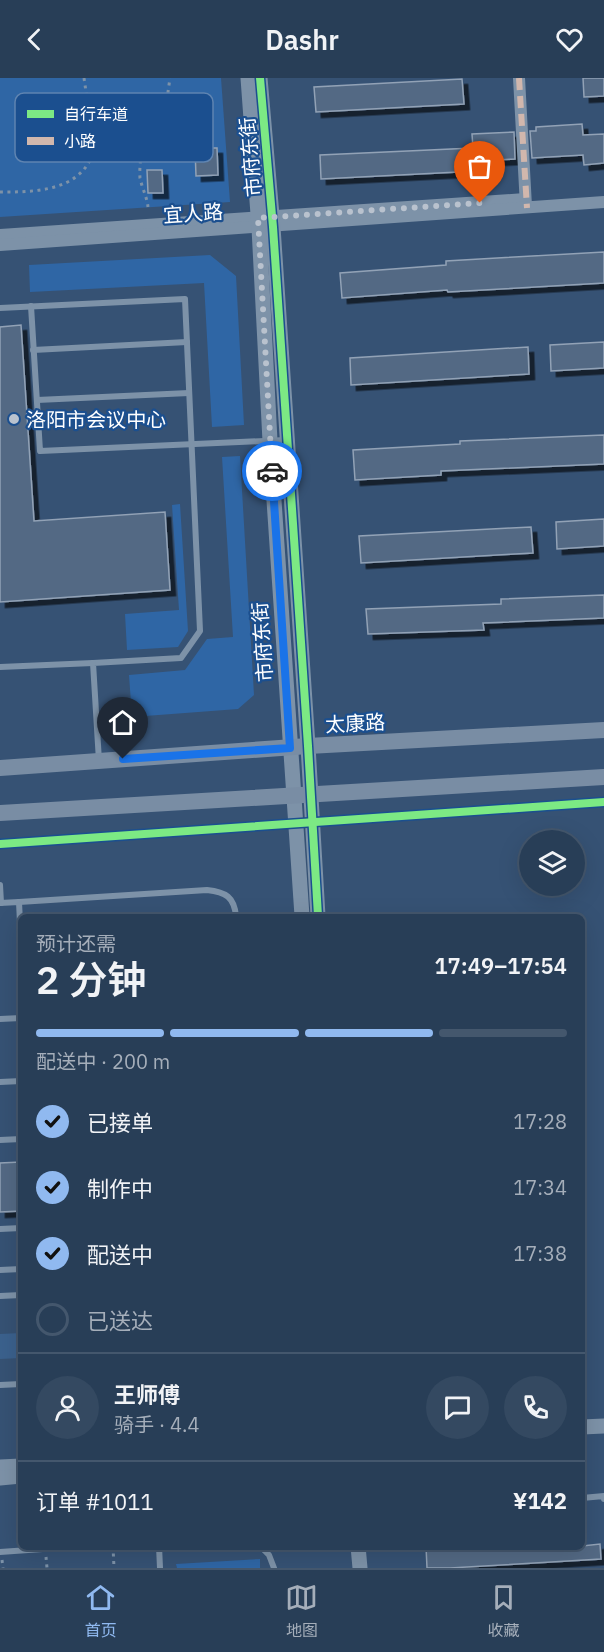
<!DOCTYPE html>
<html lang="zh">
<meta charset="utf-8">
<style>
:root{--surface:#283e57;--page:#344961;--text:#f1f3f6;--muted:#a5aeba;--line:#44576d;--accent:#90b9f0}
body{margin:0;font-family:"IBM Plex Sans","Noto Sans SC",sans-serif;background:var(--page);color:var(--text);height:100vh;display:flex;flex-direction:column;font-size:22px;white-space:nowrap}
*{box-sizing:border-box;margin:0}
p{font-size:20px;color:var(--muted)}
.icon{flex:none;width:33px;height:33px;fill:none;stroke:currentColor;stroke-width:2;stroke-linecap:round;stroke-linejoin:round}
.map{position:relative;flex:1;overflow:hidden}
.drawer{position:absolute;left:18px;top:836px;width:567px;height:636px;display:flex;flex-direction:column;background:var(--surface);border-radius:9px;box-shadow:0 6px 24px #0002,0 0 0 2px var(--line)}
.drawer>*{flex:none}
.tools{position:absolute;left:519px;top:752px;display:grid;gap:12px}
.tools a{display:grid;place-items:center;width:66px;height:66px;border-radius:50%;background:var(--surface);box-shadow:0 6px 24px #0002,0 0 0 2px var(--line);font-size:30px}
.pin{position:absolute;display:grid;place-items:center;width:51px;height:51px;color:#fff;margin:-62px -26px;border-radius:50% 50% 50% 0;rotate:-45deg;box-shadow:0 0 6px #0007}
.pin .icon{rotate:45deg}
.courier{position:absolute;display:grid;place-items:center;width:60px;height:60px;margin:-30px;border:4px solid #1a73e8;border-radius:50%;background:#fff;color:#222;box-shadow:0 2px 8px #0007}
.head em{font-style:normal;font-weight:600}
.head div{display:flex;flex-direction:column-reverse}
.head{display:flex;align-items:center;justify-content:space-between;height:102px;padding:0 18px}
h1{font-size:39px;font-weight:600;line-height:45px}
.bar{display:grid;grid-template-columns:repeat(4,1fr);gap:9px 6px;align-content:center;height:72px;padding:0 18px}
.bar i{height:8px;border-radius:4px;background:var(--line)}
.bar .current{background:var(--accent)}
.bar p{grid-column:span 4}
.line{display:flex;align-items:center;gap:15px;padding:0 18px;border-top:2px solid var(--line)}
.line div{flex:1}
.round{display:grid;place-items:center;flex:none;width:63px;height:63px;border-radius:32px;background:var(--page)}
ol{padding:0 18px;list-style:none}
li{display:flex;align-items:center;gap:18px;height:66px}
li p{margin-inline-start:auto}
li .icon{padding:6px;border-radius:50%;background:var(--accent);color:#111;stroke-width:4}
li:last-child{color:var(--muted)}
li i{width:33px;height:33px;border:3px solid var(--line);border-radius:50%}
header{display:flex;justify-content:space-between;align-items:center;height:78px;padding:0 18px;background:var(--surface);font-size:27px;font-weight:600}
.dock{display:flex;justify-content:space-around;align-items:center;height:84px;border-top:2px solid var(--line);background:var(--surface);font-size:16px;color:var(--muted)}
.dock a{display:grid;justify-items:center;gap:3px}
.dock .current{color:var(--accent)}
.map>svg:first-child{display:block}
.green{fill:#2f66a5}
.water{fill:#3b618d}
.building{fill:#526984;stroke:#92a2b6;stroke-width:1.5;filter:url(#shadow)}
.lines{fill:none;stroke-linecap:round;stroke-linejoin:round}
.path{stroke:#7d92a8;stroke-width:3;stroke-dasharray:3 4.5;stroke-linecap:butt}
.service{stroke:#7d92a8;stroke-width:6}
.minor{stroke:#7d92a8;stroke-width:12}
.tertiary{stroke:#7d92a8;stroke-width:15}
.secondary{stroke:#798da4;stroke-width:16}
.quiet{stroke:#d1b7ad;stroke-width:6;stroke-dasharray:12 6;stroke-linecap:butt}
.cycleway-casing{stroke:#1b4f8f;stroke-width:11}
.cycleway{stroke:#7ce984;stroke-width:8}
.done{stroke:#b9c2ce;stroke-width:6;stroke-dasharray:0 10.8}
.route{stroke:#1a73e8;stroke-width:8}
.poi-dot{fill:#b9c2ce;stroke:#1b4f8f;stroke-width:2}
.labels{text-anchor:middle;dominant-baseline:central;stroke-width:4.5;stroke-linejoin:round;paint-order:stroke}
.street-label{font-size:20px;fill:#fff;stroke:#1b4f8f}
.poi-label{font-size:20px;fill:#fff;stroke:#1b4f8f;text-anchor:start}
.key{fill:#1b4f8f;stroke:#5f84b1;stroke-width:1.5}
.key-label{font-size:16px;fill:#fff}
</style>
<header><svg class="icon" aria-label="back" viewBox="0 0 24 24"><path d="M15 5l-7 7 7 7"/></svg>Dashr<svg class="icon" aria-label="heart" viewBox="0 0 24 24"><path d="M12 20l-8-8c-3-5 5-10 8-4 3-6 11-1 8 4z"/></svg></header>
<div class="map">
<svg width="604" height="1490" viewBox="0 0 604 1490">
<defs>
<filter id="shadow"><feDropShadow dx="5.5" dy="5.5" stdDeviation="0" flood-color="#0009"/></filter>
</defs>
<rect width="100%" height="100%" fill="#365274"/>
<g class="green">
<polygon points="0,0 221,0 230,124 0,139"/>
<polygon points="210,177 236,198 244,347 212,349 204,205 30,214 29,187"/>
<polygon points="240,378 254,617 238,631 132,639 129,597 185,592 207,561 233,559 222,379"/>
<polygon points="180,426 188,553 178,569 127,572 125,536 179,532 172,427"/>
<polygon points="260,1481 260,1490 177,1490 176,1486"/>
</g>
<polygon class="water" points="21,1255 21,1280 0,1281 0,1256"/>
<g class="building">
<polygon points="583,0 604,0 604,18 584,19"/>
<polygon points="462,1 464,26 316,34 314,9"/>
<polygon points="582,46 583,57 604,56 604,85 584,87 583,77 532,80 530,53 536,53 536,49"/>
<polygon points="514,54 515,81 478,83 478,93 321,101 320,77 473,70 472,56"/>
<polygon points="195,70 217,70 218,97 196,98"/>
<polygon points="147,92 162,92 163,115 148,115"/>
<polygon points="604,174 604,205 448,214 447,212 342,220 340,195 446,187 446,183"/>
<polygon points="21,247 34,443 165,434 170,512 0,524 0,249"/>
<polygon points="604,264 604,290 551,293 550,267"/>
<polygon points="528,269 529,296 351,307 350,280"/>
<polygon points="604,357 604,386 441,393 441,397 355,402 353,372 460,366 460,363"/>
<polygon points="604,441 604,468 557,471 556,444"/>
<polygon points="531,449 533,475 361,485 359,458"/>
<polygon points="604,517 604,540 483,545 484,552 368,556 366,531 501,526 501,521"/>
<polygon points="21,1084 21,1133 0,1134 0,1085"/>
<polygon points="600,1466 601,1481 450,1490 427,1490 426,1468 582,1468"/>
</g>
<g class="lines">
<g class="path">
<polyline points="84,0 94,68"/>
<polyline points="140,65 160,47 167,21 170,0"/>
<path d="M0,114C31,114 74,114 90,82C92,78 93,73 94,68C110,62 124,59 140,65C142,77 139,89 140,100C142,110 147,119 148,129"/>
<polyline points="113,1468 114,1490"/>
<polyline points="46,1479 47,1490"/>
<polyline points="2,1482 3,1490"/>
</g>
<g class="service">
<polyline points="31,228 40,373 286,362"/>
<polyline points="0,230 185,221 200,553 181,580 93,585 99,683"/>
<polyline points="33,272 187,264"/>
<polyline points="37,322 189,315"/>
<polyline points="0,589 93,585"/>
<polyline points="0,807 1,825"/>
<path d="M19,824L207,812C226,814 234,819 236,838"/>
<polyline points="0,825 19,824 21,865"/>
<polyline points="0,941 21,940"/>
<polyline points="0,1004 21,1003"/>
<polyline points="0,1062 21,1061"/>
<polyline points="0,1151 21,1150"/>
<polyline points="0,1192 21,1191"/>
<polyline points="0,1218 21,1217"/>
<polyline points="0,1307 21,1306"/>
<polyline points="582,1420 604,1418 604,1421"/>
<polyline points="159,1468 160,1490"/>
<polyline points="260,1468 269,1477 274,1490"/>
<polyline points="0,1474 85,1468"/>
</g>
<g class="minor">
<polyline points="519,0 526,128"/>
<polyline points="0,157 525,121"/>
<polyline points="0,167 604,124"/>
</g>
<g class="tertiary">
<polyline points="248,0 259,150 270,363 302,838"/>
<polyline points="260,0 273,149 308,668 318,838"/>
<polyline points="582,1349 604,1348"/>
<polyline points="0,1389 21,1388"/>
<polyline points="0,1400 21,1398"/>
<polyline points="358,1468 360,1490"/>
</g>
<g class="secondary">
<polyline points="0,690 308,668 604,652"/>
<polyline points="0,735 604,699"/>
</g>
<polyline class="quiet" points="519,0 527,130"/>
<defs>
<g id="cycleway">
<polyline points="260,0 273,149 308,668 318,838"/>
<polyline points="0,766 604,724"/>
</g>
</defs>
<use href="#cycleway" class="cycleway-casing"/>
<use href="#cycleway" class="cycleway"/>
</g>
<g class="lines">
<polyline class="done" points="272,393 258,140 480,125"/>
<polyline class="route" points="123,681 290,670 272,393"/>
</g>
<circle class="poi-dot" cx="14" cy="341" r="6"/>
<g class="labels">
<g class="street-label">
<text transform="translate(250 79) rotate(-95)">市府东街</text>
<text transform="translate(193 135) rotate(-4)">宜人路</text>
<text transform="translate(262 564) rotate(-94)">市府东街</text>
<text transform="translate(355 645) rotate(-3)">太康路</text>
</g>
<g class="poi-label">
<text x="26" y="341">洛阳市会议中心</text>
</g>
</g>
<rect x="15" y="15" width="198" height="69" rx="9" class="key"/>
<rect x="27" y="32" width="27" height="8" fill="#7ce984"/>
<rect x="27" y="59" width="27" height="8" fill="#d1b7ad"/>
<g class="key-label">
<text x="64" y="42">自行车道</text>
<text x="64" y="69">小路</text>
</g>
</svg>
<div class="tools">
<a><svg class="icon" aria-label="layers" viewBox="0 0 24 24"><path d="M12 4l9 5-9 5-9-5zM3 14l9 5 9-5"/></svg></a>
</div>
<div class="pin" style="left:480px;top:125px;background:#ea580c"><svg class="icon" aria-label="bag" viewBox="0 0 24 24"><path d="M5 8h14l-1 12H6zM9 8a3 3 0 0 1 6 0"/></svg></div>
<div class="pin" style="left:123px;top:681px;background:#1f2937"><svg class="icon" aria-label="home" viewBox="0 0 24 24"><path d="M3 11l9-7 9 7M6 9v11h12V9"/></svg></div>
<div class="courier" style="left:272px;top:393px"><svg class="icon" aria-label="car" viewBox="0 0 24 24"><path d="M5 17H2v-5l4-1 3-4h7l3 4 3 1v5h-3M9 17h6M6 11h13"/><circle cx="7" cy="17" r="2"/><circle cx="17" cy="17" r="2"/></svg></div>
<section class="drawer">
<div class="head"><div><h1>2 分钟</h1><p>预计还需</p></div><em>17:49–17:54</em></div>
<div class="bar"><i class="current"></i><i class="current"></i><i class="current"></i><i></i><p>配送中 · 200 m</p></div>
<ol>
<li><svg class="icon" aria-label="check" viewBox="0 0 24 24"><path d="M5 12l5 5 9-10"/></svg>已接单<p>17:28</p></li>
<li><svg class="icon" aria-label="check" viewBox="0 0 24 24"><path d="M5 12l5 5 9-10"/></svg>制作中<p>17:34</p></li>
<li><svg class="icon" aria-label="check" viewBox="0 0 24 24"><path d="M5 12l5 5 9-10"/></svg>配送中<p>17:38</p></li>
<li><i></i>已送达</li>
</ol>
<div class="line" style="height:108px"><a class="round"><svg class="icon" aria-label="person" viewBox="0 0 24 24"><circle cx="12" cy="8" r="4"/><path d="M4 21q1-7 8-7t8 7"/></svg></a><div><b>王师傅</b><p>骑手 · 4.4</p></div><a class="round"><svg class="icon" aria-label="chat" viewBox="0 0 24 24"><path d="M4 5h16v11H9l-5 4z"/></svg></a><a class="round"><svg class="icon" aria-label="phone" viewBox="0 0 24 24"><path d="M5 4h4l2 5-3 2q2 4 5 5l2-3 5 2v4C11 20 4 13 5 4z"/></svg></a></div>
<div class="line" style="height:78px"><div>订单 #1011</div><b>¥142</b></div>
</section>
</div>
<nav class="dock">
<a class="current"><svg class="icon" aria-label="home" viewBox="0 0 24 24"><path d="M3 11l9-7 9 7M6 9v11h12V9"/></svg>首页</a>
<a><svg class="icon" aria-label="map" viewBox="0 0 24 24"><path d="M3 6l6-2 6 2 6-2v14l-6 2-6-2-6 2zM9 4v14M15 6v14"/></svg>地图</a>
<a><svg class="icon" aria-label="saved" viewBox="0 0 24 24"><path d="M7 4h10v16l-5-4-5 4z"/></svg>收藏</a>
</nav>
